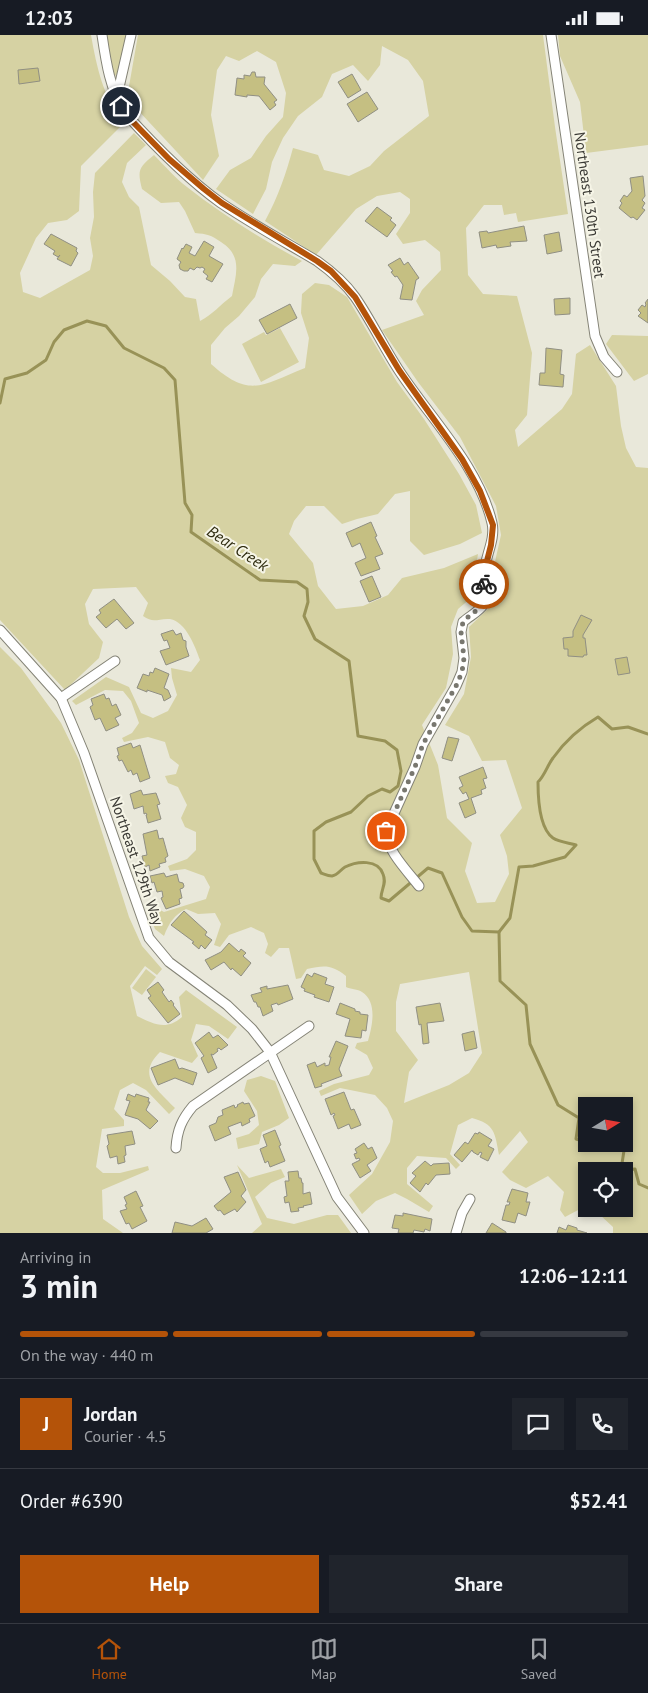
<!DOCTYPE html>
<meta charset="utf-8">
<style>
:root{--surface:#171b24;--page:#20242c;--text:#f1f3f6;--muted:#9ea1a6;--line:#363941;--accent:#b45309}
body{margin:0;font-family:"PT Sans",sans-serif;background:var(--page);color:var(--text);height:100vh;display:flex;flex-direction:column;font-size:19px;white-space:nowrap}
*{box-sizing:border-box;margin:0}
p{font-size:16px;color:var(--muted)}
.icon{flex:none;width:28px;height:28px;fill:none;stroke:currentColor;stroke-width:2;stroke-linecap:round;stroke-linejoin:round}
.map{position:relative;height:1198px;overflow:hidden}
.side{display:flex;flex-direction:column;background:var(--surface);flex:1}
.side>*{flex:none}
.needle{width:32px;rotate:79deg}
.controls{position:absolute;left:578px;top:1062px;display:grid;gap:10px}
.controls a{display:grid;place-items:center;width:55px;height:55px;border-radius:0px;background:var(--surface);box-shadow:0 2px 8px #0003;font-size:25px}
.pin{position:absolute;display:grid;place-items:center;width:42px;height:42px;color:#fff;margin:-21px;border:2px solid #fff;border-radius:50%;box-shadow:0 1px 5px #0007}
.courier{position:absolute;display:grid;place-items:center;width:50px;height:50px;margin:-25px;border:4px solid #b45309;border-radius:50%;background:#fff;color:#222;box-shadow:0 1px 6px #0007}
.summary em{font-style:normal;font-weight:600}
.summary div{display:flex;flex-direction:column-reverse}
.summary{display:flex;align-items:center;justify-content:space-between;height:85px;padding:0 20px}
h1{font-size:32px;font-weight:600;line-height:38px}
.bar{display:grid;grid-template-columns:repeat(4,1fr);gap:8px 5px;align-content:center;height:60px;padding:0 20px}
.bar i{height:6px;border-radius:4px;background:var(--line)}
.bar .active{background:var(--accent)}
.bar p{grid-column:span 4}
.line{display:flex;align-items:center;gap:12px;padding:0 20px;border-top:1px solid var(--line)}
.line div{flex:1}
.round{display:grid;place-items:center;flex:none;width:52px;height:52px;border-radius:0px;background:var(--page)}
.cta{display:flex;gap:10px;margin-top:auto;padding:10px 20px}
.cta a{flex:1;height:58px;border-radius:0px;background:var(--accent);color:#fff;font-size:20px;font-weight:600;line-height:58px;text-align:center}
.cta a+a{background:var(--page);color:var(--text)}
.status{display:flex;justify-content:space-between;align-items:center;height:35px;padding:0 25px;background:var(--surface);direction:ltr}
.status svg{height:14px;fill:currentColor}
.tabs{display:flex;justify-content:space-around;align-items:center;height:70px;border-top:1px solid var(--line);background:var(--surface);font-size:14px;color:var(--muted)}
.tabs a{display:grid;justify-items:center;gap:2px}
.tabs .active{color:var(--accent)}
.map>svg:first-child{display:block}
.green{fill:#d6d2a3;fill-rule:evenodd}
.lines{fill:none;stroke-linecap:round;stroke-linejoin:round}
.stream{stroke:#989257;stroke-width:3}
.building{fill:#c5bf82;stroke:#908f83}
.minor-casing{stroke:#848376;stroke-width:11}
.minor{stroke:#fff;stroke-width:9}
.done{stroke:#78776f;stroke-width:5;stroke-dasharray:0 9}
.route{stroke:#b45309;stroke-width:6}
.labels{text-anchor:middle;dominant-baseline:central;stroke-width:4;stroke-linejoin:round;paint-order:stroke}
.street-label{font-size:15px;fill:#3b3a35;stroke:#f6f5e7}
.water-label{font-size:16px;font-style:italic;fill:#302d11;stroke:#f6f5e7}
</style>
<div class="status"><b>12:03</b><svg viewBox="0 0 49 12"><path d="M0 12V9h3v3zM5 12V6h3v6zM10 12V3h3v9zM15 12V0h3v12zM26 1h20v11H26zM47 4h2v5h-2z"/></svg></div>
<div class="map">
<svg width="648" height="1198" viewBox="0 0 648 1198">
<rect width="100%" height="100%" fill="#e9e8da"/>
<g class="green">
<path d="M0,0H91C97,34 103,60 123,89L81,131L79,176L67,185L48,188L36,203L20,238L23,257L40,263L90,235L93,221L90,203L94,182L93,157L95,138L134,98L146,110L127,128L122,147L129,162L139,172L151,230L170,246L185,262L196,264L200,286C212,280 220,270 232,261C236,239 243,221 221,207C211,200 207,199 195,198L185,176L179,167L161,168L142,154C137,135 139,132 154,120C165,131 175,143 187,152C223,180 262,205 302,226L295,231L273,229L261,244L255,262L239,281L225,293L211,310V329C250,364 262,350 305,333L309,303L301,278L302,259L315,248L329,250L347,262L397,347L424,384L459,439L476,470L482,498L460,509L424,520L410,506V456L395,459L378,479L357,484L342,489L324,471H306L294,486L289,499L313,528L318,551L336,574L363,571L388,560L402,543L444,533L478,519L471,563L458,574L451,592L453,619L446,653L422,690L438,730L447,783L472,808L465,836L477,868L495,867L509,839L507,821L500,800L522,773L506,725L482,726L469,701L445,690L464,659L471,622L469,592L492,570V540L501,500L496,471L460,402L418,347L382,295L424,280L416,266L422,255L441,235L440,217L425,205L403,209L396,199L410,178V164L400,157L377,161L356,174L316,220L265,186C278,162 286,139 293,113L318,120L324,135L349,141L370,131L384,116L429,81L423,46L408,25L382,11L380,30L368,46L353,30L332,39L322,62L298,81L283,103L272,127L266,154L253,179L216,154L230,135L251,123L266,101L283,82L286,58L276,27L257,16L239,26L226,21L217,35L211,80L219,121L203,145L135,72L128,57L138,0H543L555,92L568,179L518,187L516,178L504,180L502,170H484L466,193L468,240L483,259L517,261L532,318L527,380L515,395L518,412L562,374L572,359L576,319L590,310L616,351L621,391L626,413L636,432L648,433V1198H613V1192L599,1179L580,1174L565,1182L560,1175L564,1157L548,1141L526,1153L510,1145L502,1137L528,1107L520,1096L499,1120C495,1098 495,1089 472,1083L458,1090L450,1119L460,1130L456,1134L446,1123L417,1121L407,1133V1149L433,1171L429,1177L407,1164L395,1158L376,1166L362,1179L349,1160L372,1139L390,1107L393,1086L387,1073L375,1060L340,1053L321,1061L319,1056L334,1049L369,1040L373,1033L367,1020L355,1013L357,1008L368,1006C372,992 378,967 362,957C358,954 350,954 346,952V941C332,930 325,930 307,934L301,943L296,944L289,913H279L271,922L265,918L268,909L264,898L251,892L229,900L220,912L214,910L221,889L215,878L198,879L186,874C174,880 169,888 164,901L155,894L147,874L153,871L164,877L206,864L210,852L204,841L185,834L170,836L168,831L187,824L196,815V797L185,792L181,783L187,770L178,752L168,748L165,741L176,739L179,730L170,723L165,707L148,702L124,707L122,703L132,698L139,688L131,666L123,656L105,655L76,670L72,666L106,642L129,652L141,678L153,683L168,676L177,660L172,643L171,633L191,637L200,625C195,611 186,587 170,584C158,583 154,589 143,581L148,568L136,552L93,554L85,569L89,589L103,607L99,623L65,655L0,585ZM469,937L482,1018L469,1038L449,1050L404,1068L409,1037L418,1025L396,996V967L400,949ZM586,1071H624V1109H586ZM586,1136H624V1174H586Z"/>
<path d="M107,0H126L119,37L115,41C106,32 108,12 107,0Z"/>
<polygon points="558,0 648,0 648,110 586,118 580,67 560,21"/>
<polygon points="280,293 299,327 261,347 242,309 264,297 266,300"/>
<polygon points="612,300 648,301 648,339 634,346 606,309"/>
<path d="M0,612L21,633L61,688L79,725L129,882L142,911L162,934L157,940L145,931L130,951L137,981C154,989 166,996 182,982L179,962L186,955L237,992L228,1004L209,991L196,989L191,1005L198,1021L192,1028L160,1017C136,1040 157,1054 175,1073L169,1079L146,1055L133,1048L120,1055L114,1074L124,1085V1091L102,1094L96,1132L103,1138H120L148,1131L149,1135L102,1155L103,1184L123,1198H0Z"/>
<polygon points="146,934 156,942 142,960 132,953"/>
<polygon points="261,1041 275,1046 289,1083 279,1090 262,1097 259,1109 238,1114 236,1103 249,1099 259,1090 257,1076 244,1056 247,1045"/>
<polygon points="237,1130 249,1143 281,1134 285,1142 271,1148 255,1162 267,1183 294,1189 327,1180 338,1180 351,1198 252,1198 262,1189"/>
</g>
<g class="lines">
<g class="stream">
<path d="M0,368L5,344L27,338L46,325L54,307L64,295L87,286L106,291L124,313L164,333L175,345L185,468L192,480L191,497L260,545L297,547L307,554L308,567L304,581L315,604L349,626L358,701L385,706L397,715L401,736L398,751L390,757L382,754L368,761L351,777L326,787L314,796V824L321,838C324,839 328,841 332,841C338,840 340,835 345,832C357,826 378,824 383,839C387,849 381,854 381,863L389,866L428,833L442,838L462,882L472,896L499,897L510,883L519,832L533,831L565,822L576,810C570,808 559,807 553,803C539,793 538,763 538,747C545,740 547,731 553,723C565,706 581,692 598,682L612,694L628,692L648,699"/>
<polyline points="499,897 500,946 526,970 530,1009 558,1070 579,1083 576,1104 586,1107"/>
<polyline points="614,1109 625,1109 621,1135 635,1134 639,1149 648,1153"/>
</g>
</g>
<g class="building">
<polygon points="38,33 40,46 19,49 18,35"/>
<polygon points="252,37 255,37 256,42 265,42 264,49 277,65 274,67 276,70 270,75 259,61 247,60 247,62 235,60 237,43 244,44 244,40 250,41"/>
<polygon points="352,39 361,55 348,63 338,47"/>
<polygon points="367,57 378,74 358,87 347,69"/>
<polygon points="643,141 645,161 642,165 645,168 642,173 645,175 637,185 633,182 631,183 619,173 622,168 620,166 624,160 627,162 632,156 630,143"/>
<polygon points="377,172 392,183 390,185 396,190 387,202 365,186"/>
<polygon points="524,191 527,206 510,207 511,211 497,213 496,210 482,213 479,197 487,196 488,198"/>
<polygon points="559,197 562,216 547,219 544,200"/>
<polygon points="51,199 77,213 76,216 78,218 71,231 57,224 60,220 58,222 53,219 55,216 44,209"/>
<polygon points="204,206 214,212 209,221 223,229 212,247 206,244 208,241 203,237 205,234 202,232 200,233 197,232 194,235 190,233 188,236 184,236 180,234 179,230 181,227 177,224 182,213 183,214 186,209 192,212 189,218 195,221"/>
<polygon points="400,223 404,230 408,227 419,243 416,245 412,265 400,264 403,250 397,241 395,242 391,237 393,236 388,230"/>
<polygon points="570,263 570,279 555,280 554,264"/>
<polygon points="648,264 648,288 638,281 641,278 638,275 642,270 645,272 646,269 645,268"/>
<polygon points="290,269 297,283 267,299 259,285"/>
<polygon points="546,313 562,315 560,339 564,340 563,352 539,350 540,338 545,338"/>
<polygon points="371,487 377,501 375,502 383,519 375,522 380,534 361,541 355,528 366,523 360,508 352,512 346,498"/>
<polygon points="372,541 381,562 369,567 360,546"/>
<polygon points="114,564 134,588 126,594 117,584 106,593 96,582 101,578 99,575"/>
<polygon points="581,580 592,585 583,600 583,603 585,603 587,620 584,620 583,622 568,621 568,614 564,614 563,603 573,602 573,596"/>
<polygon points="173,595 176,600 181,598 183,605 186,606 186,612 189,621 166,630 160,616 170,613 167,605 164,606 161,599"/>
<polygon points="627,622 630,638 618,640 615,624"/>
<polygon points="155,633 169,639 164,653 168,655 171,662 164,666 162,660 147,655 147,657 137,653 143,639 149,641 150,637 153,638"/>
<polygon points="104,659 106,664 109,663 112,671 116,669 121,680 115,683 119,690 106,696 100,683 95,685 90,672 93,670 91,664"/>
<polygon points="448,702 459,704 452,726 442,723"/>
<polygon points="131,708 133,713 140,710 150,743 140,747 137,738 133,740 131,735 128,737 122,725 119,726 117,721 119,720 117,713"/>
<polygon points="483,732 487,743 483,744 486,753 481,755 482,759 471,763 476,778 465,783 459,768 469,764 466,757 463,759 459,753 463,751 459,742"/>
<polygon points="141,755 143,760 156,758 160,769 157,770 161,784 148,788 146,780 147,780 146,778 144,779 143,771 134,774 130,759"/>
<polygon points="157,795 159,804 163,803 168,821 165,823 166,827 159,829 160,832 150,836 149,830 145,832 142,821 147,820 143,799"/>
<polygon points="164,838 166,842 177,839 179,847 183,848 184,851 183,853 180,854 182,863 179,864 180,869 166,874 161,863 163,862 162,856 157,857 154,847 152,848 150,841"/>
<polygon points="184,876 207,897 205,900 212,905 205,914 201,910 199,914 192,908 194,907 171,890"/>
<polygon points="229,908 239,917 241,914 246,918 243,921 251,928 241,941 232,933 231,935 224,927 211,935 205,925 221,917"/>
<polygon points="314,938 327,943 325,949 334,952 329,967 314,962 315,960 304,956 305,954 301,952 307,939 312,942"/>
<polygon points="158,947 164,955 162,957 169,967 171,965 174,969 173,970 180,979 168,988 148,963 151,961 147,955"/>
<polygon points="288,950 293,964 278,970 277,968 271,970 273,976 263,981 260,972 258,972 256,967 254,967 251,960 262,957 260,953 267,951 267,954"/>
<polygon points="340,968 355,974 355,976 360,977 360,979 368,980 366,996 362,995 361,1003 345,1001 350,984 336,979"/>
<polygon points="440,968 444,986 427,988 429,1008 423,1009 421,989 419,990 416,972"/>
<polygon points="474,996 477,1013 465,1016 462,999"/>
<polygon points="209,997 213,1003 218,1000 228,1010 221,1015 219,1013 217,1014 218,1016 213,1020 211,1019 217,1033 208,1038 201,1023 204,1021 195,1008"/>
<polygon points="336,1006 348,1011 339,1034 342,1041 321,1049 322,1051 315,1053 307,1030 315,1027 317,1032 325,1028 325,1031 329,1030 331,1022 329,1022"/>
<polygon points="175,1024 179,1034 182,1033 197,1038 193,1050 175,1043 158,1050 151,1033"/>
<polygon points="344,1057 351,1075 354,1074 361,1090 351,1094 349,1089 338,1094 333,1081 335,1080 334,1078 331,1080 325,1064"/>
<polygon points="128,1059 135,1062 136,1059 149,1063 148,1067 150,1067 146,1075 158,1086 150,1094 138,1084 125,1080 130,1066 126,1065"/>
<polygon points="243,1067 244,1069 249,1068 255,1081 249,1084 250,1087 242,1091 241,1087 228,1092 231,1099 215,1106 209,1091 216,1088 218,1082 223,1080 222,1075 234,1070 235,1073 238,1071 237,1070"/>
<polygon points="275,1095 281,1110 279,1111 285,1126 270,1132 268,1126 265,1128 260,1114 267,1111 263,1100"/>
<polygon points="132,1096 135,1109 125,1111 126,1120 124,1121 125,1127 118,1129 117,1121 110,1123 107,1111 109,1109 107,1100"/>
<polygon points="479,1097 492,1105 488,1111 494,1114 488,1126 480,1122 482,1118 480,1117 478,1120 473,1117 472,1115 462,1127 454,1120 465,1107 468,1109 475,1098 478,1099"/>
<polygon points="364,1108 368,1114 372,1112 377,1123 367,1130 371,1136 360,1143 352,1129 360,1125 359,1123 356,1124 354,1119 357,1118 355,1114"/>
<polygon points="425,1126 431,1131 433,1129 449,1128 450,1139 436,1140 428,1150 426,1148 420,1157 410,1148 416,1141 412,1138"/>
<polygon points="298,1136 299,1143 301,1143 302,1148 303,1148 303,1159 310,1157 312,1169 303,1171 304,1172 298,1173 299,1176 291,1177 289,1167 285,1168 284,1162 287,1161 285,1146 289,1146 288,1137"/>
<polygon points="238,1137 246,1155 241,1161 246,1167 237,1177 235,1174 224,1180 220,1175 218,1176 214,1171 231,1157 224,1142"/>
<polygon points="512,1154 528,1158 526,1167 530,1167 526,1181 518,1178 515,1188 502,1185 506,1170 509,1170 510,1167 507,1167"/>
<polygon points="136,1156 143,1171 140,1172 147,1186 132,1194 129,1188 126,1189 120,1176 127,1174 125,1170 127,1169 124,1162"/>
<polygon points="403,1178 432,1184 430,1196 425,1194 424,1197 414,1195 413,1198 398,1198 399,1194 392,1193 395,1180 403,1181"/>
<polygon points="206,1183 213,1194 206,1198 172,1198 175,1187 192,1191"/>
<polygon points="492,1188 506,1197 506,1198 486,1198"/>
<polygon points="568,1190 577,1193 577,1195 587,1198 557,1198 559,1192 566,1195"/>
</g>
<g class="lines">
<defs>
<g id="minor">
<path d="M102,0C106,27 110,55 125,78C154,110 186,143 221,168C252,189 285,207 317,226C331,236 345,248 355,262C371,285 383,311 398,334C429,382 479,431 492,488C496,505 484,523 484,540C484,549 487,562 483,570C480,576 468,582 463,587L461,597L464,623L462,637L456,651L423,709L415,732L386,796C385,813 408,837 419,851"/>
<polyline points="551,0 595,301 604,322 617,337"/>
<polyline points="117,61 131,0"/>
<polyline points="0,595 61,663 84,718 149,903 169,927 227,970 252,994 270,1017 337,1162 364,1198"/>
<polyline points="61,663 115,626"/>
<path d="M176,1113C177,1095 182,1084 193,1071L309,991"/>
<polyline points="456,1198 462,1178 470,1164"/>
</g>
</defs>
<use href="#minor" class="minor-casing"/>
<use href="#minor" class="minor"/>
</g>
<g class="lines">
<path class="done" d="M386,796L415,732L423,709L456,651L462,637L464,623L461,597L463,587C480,569 485,578 484,549"/>
<polyline class="route" points="121,71 134,88 169,124 204,154 222,168 317,226 331,236 355,262 399,335 462,424 480,456 493,490 491,510 484,538 484,549"/>
</g>
<g class="labels">
<g class="street-label">
<text transform="translate(590 170) rotate(82)">Northeast 130th Street</text>
<text transform="translate(137 826) rotate(71)">Northeast 129th Way</text>
</g>
<g class="water-label">
<text transform="translate(238 513) rotate(33)">Bear Creek</text>
</g>
</g>
</svg>
<div class="controls">
<a><svg class="needle" viewBox="-14 -14 28 28"><path d="M0-13l5 13h-10z" fill="#e53935"/><path d="M0 13l5-13h-10z" fill="#9ea1a6"/></svg></a>
<a><svg class="icon" aria-label="locate" viewBox="0 0 24 24"><circle cx="12" cy="12" r="6"/><path d="M12 2v4M12 18v4M2 12h4M18 12h4"/></svg></a>
</div>
<div class="pin" style="left:386px;top:796px;background:#ea580c"><svg class="icon" aria-label="bag" viewBox="0 0 24 24"><path d="M5 8h14l-1 12H6zM9 8a3 3 0 0 1 6 0"/></svg></div>
<div class="pin" style="left:121px;top:71px;background:#1f2937"><svg class="icon" aria-label="home" viewBox="0 0 24 24"><path d="M3 11l9-7 9 7M6 9v11h12V9"/></svg></div>
<div class="courier" style="left:484px;top:549px"><svg class="icon" aria-label="bike" viewBox="0 0 24 24"><circle cx="6" cy="16" r="4"/><circle cx="18" cy="16" r="4"/><path d="M6 16l4-8h5l3 8M10 8l3 8H6M13 5h3"/></svg></div>
</div>
<section class="side">
<div class="summary"><div><h1>3 min</h1><p>Arriving in</p></div><em>12:06–12:11</em></div>
<div class="bar"><i class="active"></i><i class="active"></i><i class="active"></i><i></i><p>On the way · 440 m</p></div>
<div class="line" style="height:90px"><b class="round" style="background:var(--accent);color:#fff">J</b><div><b>Jordan</b><p>Courier · 4.5</p></div><a class="round"><svg class="icon" aria-label="chat" viewBox="0 0 24 24"><path d="M4 5h16v11H9l-5 4z"/></svg></a><a class="round"><svg class="icon" aria-label="phone" viewBox="0 0 24 24"><path d="M5 4h4l2 5-3 2q2 4 5 5l2-3 5 2v4C11 20 4 13 5 4z"/></svg></a></div>
<div class="line" style="height:65px"><div>Order #6390</div><b>$52.41</b></div>
<div class="cta"><a>Help</a><a>Share</a></div>
</section>
<nav class="tabs">
<a class="active"><svg class="icon" aria-label="home" viewBox="0 0 24 24"><path d="M3 11l9-7 9 7M6 9v11h12V9"/></svg>Home</a>
<a><svg class="icon" aria-label="map" viewBox="0 0 24 24"><path d="M3 6l6-2 6 2 6-2v14l-6 2-6-2-6 2zM9 4v14M15 6v14"/></svg>Map</a>
<a><svg class="icon" aria-label="saved" viewBox="0 0 24 24"><path d="M7 4h10v16l-5-4-5 4z"/></svg>Saved</a>
</nav>
